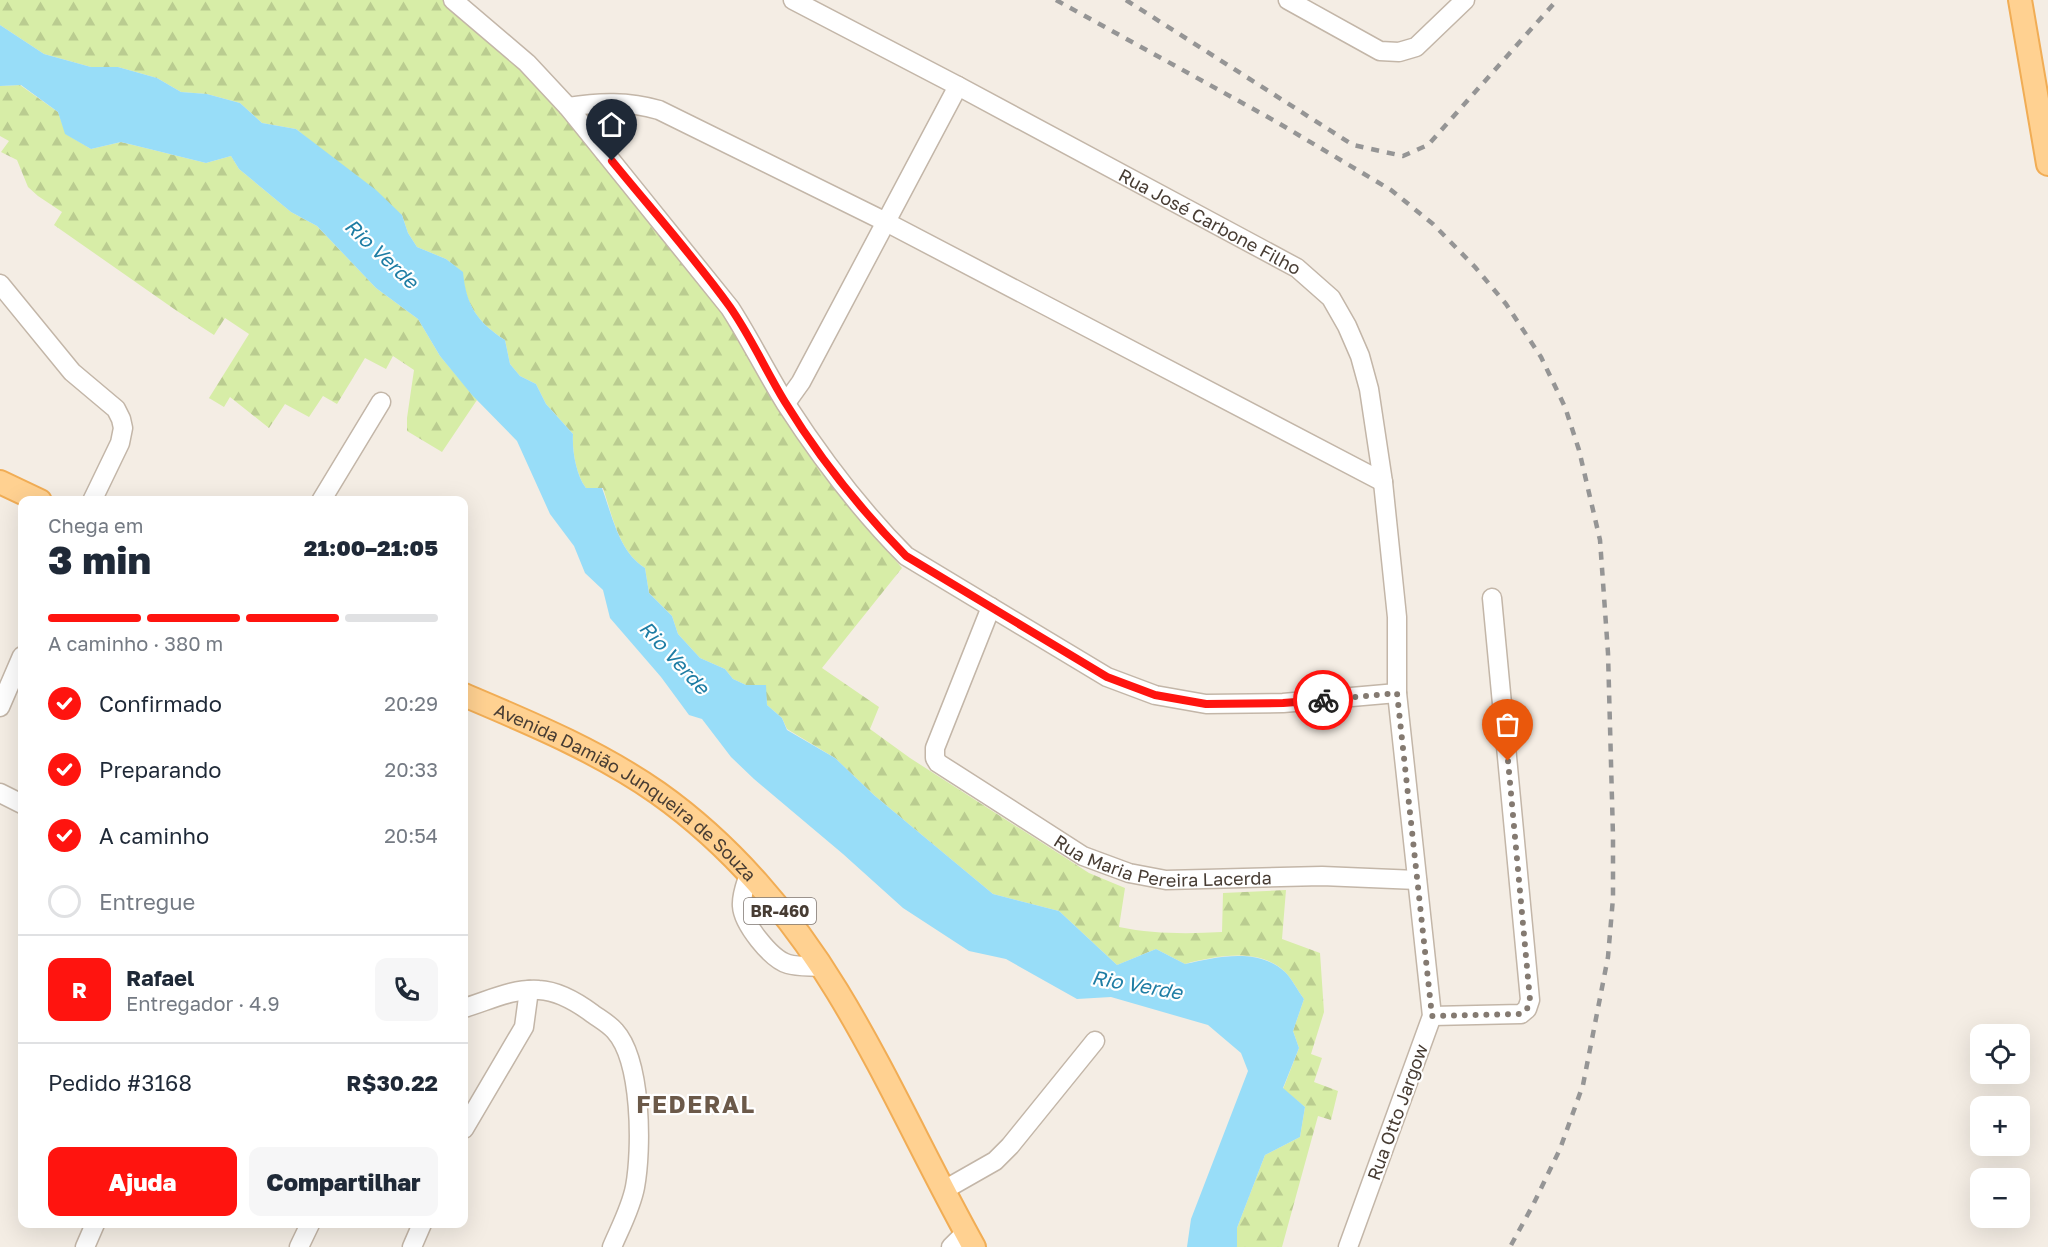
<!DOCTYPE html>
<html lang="pt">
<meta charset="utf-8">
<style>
:root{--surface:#fff;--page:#f6f6f7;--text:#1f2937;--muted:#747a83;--line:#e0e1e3;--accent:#ff140f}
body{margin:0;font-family:"Golos Text",sans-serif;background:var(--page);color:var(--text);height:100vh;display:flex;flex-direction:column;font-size:22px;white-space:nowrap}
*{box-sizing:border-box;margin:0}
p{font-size:20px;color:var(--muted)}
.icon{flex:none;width:33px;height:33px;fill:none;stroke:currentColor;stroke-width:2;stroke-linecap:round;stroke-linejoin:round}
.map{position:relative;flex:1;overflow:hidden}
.sheet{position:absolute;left:18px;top:496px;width:450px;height:732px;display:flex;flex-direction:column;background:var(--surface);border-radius:12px;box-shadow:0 6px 24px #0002}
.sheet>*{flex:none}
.controls{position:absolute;left:1970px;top:1024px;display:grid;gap:12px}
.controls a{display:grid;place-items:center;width:60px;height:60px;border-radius:12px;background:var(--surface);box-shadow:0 6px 24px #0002;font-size:30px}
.pin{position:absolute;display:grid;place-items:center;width:51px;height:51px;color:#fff;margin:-62px -26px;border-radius:50% 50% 50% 0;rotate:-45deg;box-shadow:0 0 6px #0007}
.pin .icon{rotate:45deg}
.courier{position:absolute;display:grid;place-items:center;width:60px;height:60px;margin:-30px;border:4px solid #ff140f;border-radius:50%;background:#fff;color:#222;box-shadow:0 2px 8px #0007}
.head em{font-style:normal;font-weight:800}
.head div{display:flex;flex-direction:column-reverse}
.head{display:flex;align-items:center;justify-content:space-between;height:102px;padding:0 30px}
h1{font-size:39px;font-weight:800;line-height:45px}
.bar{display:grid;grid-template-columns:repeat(4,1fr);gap:9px 6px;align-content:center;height:72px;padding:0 30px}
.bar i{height:8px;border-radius:4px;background:var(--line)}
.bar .on{background:var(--accent)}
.bar p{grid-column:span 4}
.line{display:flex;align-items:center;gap:15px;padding:0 30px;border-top:2px solid var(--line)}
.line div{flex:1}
.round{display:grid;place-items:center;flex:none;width:63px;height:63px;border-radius:12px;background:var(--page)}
ol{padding:0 30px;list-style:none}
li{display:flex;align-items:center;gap:18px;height:66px}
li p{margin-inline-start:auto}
li .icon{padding:6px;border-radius:50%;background:var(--accent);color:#fff;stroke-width:4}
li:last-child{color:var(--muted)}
li i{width:33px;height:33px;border:3px solid var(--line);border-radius:50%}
.cta{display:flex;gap:12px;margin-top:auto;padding:12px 30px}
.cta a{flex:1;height:69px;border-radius:12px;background:var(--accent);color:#fff;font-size:24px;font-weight:800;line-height:69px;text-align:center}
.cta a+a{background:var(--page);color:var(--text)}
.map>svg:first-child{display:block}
.forest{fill:url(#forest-firs)}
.water{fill:#98ddf8}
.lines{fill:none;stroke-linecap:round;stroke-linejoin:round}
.minor-casing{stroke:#c3b6a8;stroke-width:21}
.major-casing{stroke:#f1ad55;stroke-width:26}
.minor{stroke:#fff;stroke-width:18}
.major{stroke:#ffd191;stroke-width:22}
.rail{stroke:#959595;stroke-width:4.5;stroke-dasharray:8 8;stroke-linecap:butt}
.done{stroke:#847a71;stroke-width:6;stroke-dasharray:0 10.8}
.route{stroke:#ff140f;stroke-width:8}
.labels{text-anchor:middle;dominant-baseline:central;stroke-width:4.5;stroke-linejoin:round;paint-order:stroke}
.shield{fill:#fff;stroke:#7e7670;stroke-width:1.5}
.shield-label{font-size:16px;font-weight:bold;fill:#473c33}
.street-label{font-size:18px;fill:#473c33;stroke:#fff}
.water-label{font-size:20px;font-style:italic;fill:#1e7da4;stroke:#fff}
.district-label{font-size:24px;font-weight:bold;letter-spacing:1.5px;fill:#6b5949;stroke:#fff}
</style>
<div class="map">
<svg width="2048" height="1247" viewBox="0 0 2048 1247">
<defs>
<pattern id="forest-firs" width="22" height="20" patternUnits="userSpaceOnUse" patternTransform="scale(1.5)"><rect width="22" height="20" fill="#d7eda7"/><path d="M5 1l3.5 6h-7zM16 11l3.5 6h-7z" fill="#bacc90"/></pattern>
</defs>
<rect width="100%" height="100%" fill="#f4ede4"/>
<g class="forest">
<path d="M0,0H445L526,69L721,307L807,453L821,472L902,568L822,668L879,707L870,729L910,758L1089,873L1125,888L1119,927C1153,934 1187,934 1222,932L1223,893L1286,890L1282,939L1320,953L1324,1012L1311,1054L1322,1058L1314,1082L1338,1091L1331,1120L1318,1116L1282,1247H1237V1228L1265,1155L1300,1137L1305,1107L1283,1089L1299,1048L1293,1031L1304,999C1298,991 1292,979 1285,972C1259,947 1216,956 1185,964L1156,949L1117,965L1059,911L993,894L875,796L835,758L787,729L782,718L767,705L765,685H746L733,679L725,669L700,658L678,634L672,616L649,593L645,568C619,552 612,515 603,488H586C576,475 572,450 573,434L546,404L536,384L520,376L510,364L505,340C477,322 466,305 462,272L446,259L417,247L408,233L402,215L296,129L262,123L240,103L207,94L181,92L157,78L118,67H91L44,54L0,25Z"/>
<polygon points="20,85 58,112 66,134 91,149 121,142 206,163 231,156 239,169 291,212 317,226 376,288 418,319 440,356 477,400 442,452 407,431 407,418 414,370 393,356 386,369 365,358 337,404 323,396 309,417 285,404 269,428 230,397 224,407 209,398 249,334 225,318 214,335 177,311 54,225 62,212 38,196 28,187 17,160 1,152 9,141 0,136 0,86"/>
</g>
<path class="water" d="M0,25L44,54L91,67H118L157,78L181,92L207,94L240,103L262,123L296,129L376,190L402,215L408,233L417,247L446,259L463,272C466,305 477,322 505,340L510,364L520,376L536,384L546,404L573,434C572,450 576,475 586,488H602C612,515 619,552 645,568L649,593L672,616L678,634L700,658L725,669L733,679L746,685H766L767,705L782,718L787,730L835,758L875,796L993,894L1059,911L1117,965L1156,949L1185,964C1216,957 1258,947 1285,972C1292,979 1298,991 1304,999L1293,1031L1299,1048L1283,1088L1305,1107L1300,1137L1265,1155L1237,1228V1247H1187L1191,1219L1248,1071L1241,1053L1208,1025L1111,997L1077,999L1006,959L969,951L903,908L843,854L754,779L731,757L702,719L689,715L661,677L610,618L603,590L585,573L574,546L550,514L517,441L472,395L440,356L418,319L376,288L317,226L291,212L239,169L231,156L206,163L121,142L91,149L65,134L58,112L21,85L0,86Z"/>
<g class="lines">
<defs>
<g id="minor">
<path d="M453,0L527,63L568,107L730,308C750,339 766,372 786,404C821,458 861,511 906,556L1107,677L1155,695L1206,704L1283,703L1397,693"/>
<path id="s1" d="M793,0L958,86L1297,268L1331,298L1347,326L1360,356L1369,389L1383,482L1397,617V693L1432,1016L1348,1247"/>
<polyline points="1288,0 1380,51 1399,52 1416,47 1465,0"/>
<path d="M568,107C599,102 628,101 659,110L886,222L1383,482"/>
<polyline points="0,284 72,372 116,409 121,419 123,428 120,443 92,501"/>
<polyline points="786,403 801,382 958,86"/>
<polyline points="321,501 381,402"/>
<path id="s2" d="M991,607L935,748V758L938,763L1083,856L1129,873L1166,880L1322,876L1417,880"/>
<polyline points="0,707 22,656"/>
<polyline points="0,793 22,804"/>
<path d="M749,874C746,884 741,895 742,906C743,924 771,959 788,964C798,967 810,966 821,967"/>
<path d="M464,1008C488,1001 513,988 539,990C559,991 577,1002 593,1014C600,1019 609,1024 615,1031C642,1061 642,1149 635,1187C631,1208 620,1228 612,1247"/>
<polyline points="1432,1016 1521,1014 1527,1009 1530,1000 1492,598"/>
<polyline points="464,1129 524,1027 529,990"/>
<polyline points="944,1190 995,1161 1010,1146 1095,1041"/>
<polyline points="85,1247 95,1224"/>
<polyline points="299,1247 310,1224"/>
<polyline points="412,1247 422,1224"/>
<polyline points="951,1247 966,1232"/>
</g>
<g id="major">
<polyline points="2020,0 2048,164"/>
<polyline points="0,482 40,501"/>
<path id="s3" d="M464,695C530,723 598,751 658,793C730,844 791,915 837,991C887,1073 927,1163 974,1247"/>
</g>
</defs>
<use href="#minor" class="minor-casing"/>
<use href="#major" class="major-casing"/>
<use href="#minor" class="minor"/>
<use href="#major" class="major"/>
<g class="rail">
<polyline points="1056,0 1275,121 1391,190 1433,224 1475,267 1506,304 1541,357 1565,407 1579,450 1600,540 1608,653 1613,836 1613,898 1608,957 1583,1085 1560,1149 1533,1205 1510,1247"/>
<polyline points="1126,0 1353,145 1403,156 1428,145 1557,0"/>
</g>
</g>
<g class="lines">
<polyline class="done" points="1323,700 1397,693 1432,1016 1521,1014 1527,1009 1530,1000 1508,761"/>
<path class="route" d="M612,161C652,210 694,257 730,307C751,337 766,371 785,402C818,456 862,511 906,556L1107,677L1155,695L1206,704L1283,703L1323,700"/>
</g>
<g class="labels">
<rect class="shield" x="744" y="898" width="72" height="26" rx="4.5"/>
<g class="shield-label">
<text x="780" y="911">BR-460</text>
</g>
<g class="street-label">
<text stroke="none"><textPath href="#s1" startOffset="472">Rua José Carbone Filho</textPath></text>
<text stroke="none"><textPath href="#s3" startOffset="190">Avenida Damião Junqueira de Souza</textPath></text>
<text stroke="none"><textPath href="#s2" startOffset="420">Rua Maria Pereira Lacerda</textPath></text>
<text transform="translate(1397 1112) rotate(-70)">Rua Otto Jargow</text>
</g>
<g class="water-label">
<text transform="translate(382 253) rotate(43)">Rio Verde</text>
<text transform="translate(675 657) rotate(47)">Rio Verde</text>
<text transform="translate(1137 984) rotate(10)">Rio Verde</text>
</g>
<g class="district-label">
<text x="696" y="1103">FEDERAL</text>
</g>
</g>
</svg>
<div class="controls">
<a><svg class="icon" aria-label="locate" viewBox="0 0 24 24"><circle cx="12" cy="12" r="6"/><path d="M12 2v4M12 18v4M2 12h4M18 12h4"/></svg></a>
<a>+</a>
<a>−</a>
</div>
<div class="pin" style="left:1508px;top:761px;background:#ea580c"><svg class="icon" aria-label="bag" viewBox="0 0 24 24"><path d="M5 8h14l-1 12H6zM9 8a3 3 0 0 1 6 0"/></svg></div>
<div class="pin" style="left:612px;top:161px;background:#1f2937"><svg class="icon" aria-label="home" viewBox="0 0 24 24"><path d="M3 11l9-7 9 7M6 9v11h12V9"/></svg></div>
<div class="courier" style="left:1323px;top:700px"><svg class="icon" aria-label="bike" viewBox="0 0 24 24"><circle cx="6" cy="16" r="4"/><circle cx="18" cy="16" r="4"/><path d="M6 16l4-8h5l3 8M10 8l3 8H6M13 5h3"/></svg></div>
<section class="sheet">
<div class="head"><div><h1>3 min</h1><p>Chega em</p></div><em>21:00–21:05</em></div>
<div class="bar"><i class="on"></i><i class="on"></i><i class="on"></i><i></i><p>A caminho · 380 m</p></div>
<ol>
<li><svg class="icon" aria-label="check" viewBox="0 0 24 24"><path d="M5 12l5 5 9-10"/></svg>Confirmado<p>20:29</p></li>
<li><svg class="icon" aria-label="check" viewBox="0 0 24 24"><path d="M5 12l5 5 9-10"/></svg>Preparando<p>20:33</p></li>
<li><svg class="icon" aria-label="check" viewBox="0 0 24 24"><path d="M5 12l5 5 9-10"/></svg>A caminho<p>20:54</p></li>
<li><i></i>Entregue</li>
</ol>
<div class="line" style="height:108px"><b class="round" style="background:var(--accent);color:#fff">R</b><div><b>Rafael</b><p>Entregador · 4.9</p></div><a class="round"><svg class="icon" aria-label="phone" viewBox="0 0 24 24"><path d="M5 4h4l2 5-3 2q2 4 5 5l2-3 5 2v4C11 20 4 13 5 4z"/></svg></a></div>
<div class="line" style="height:78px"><div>Pedido #3168</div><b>R$30.22</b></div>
<div class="cta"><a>Ajuda</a><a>Compartilhar</a></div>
</section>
</div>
